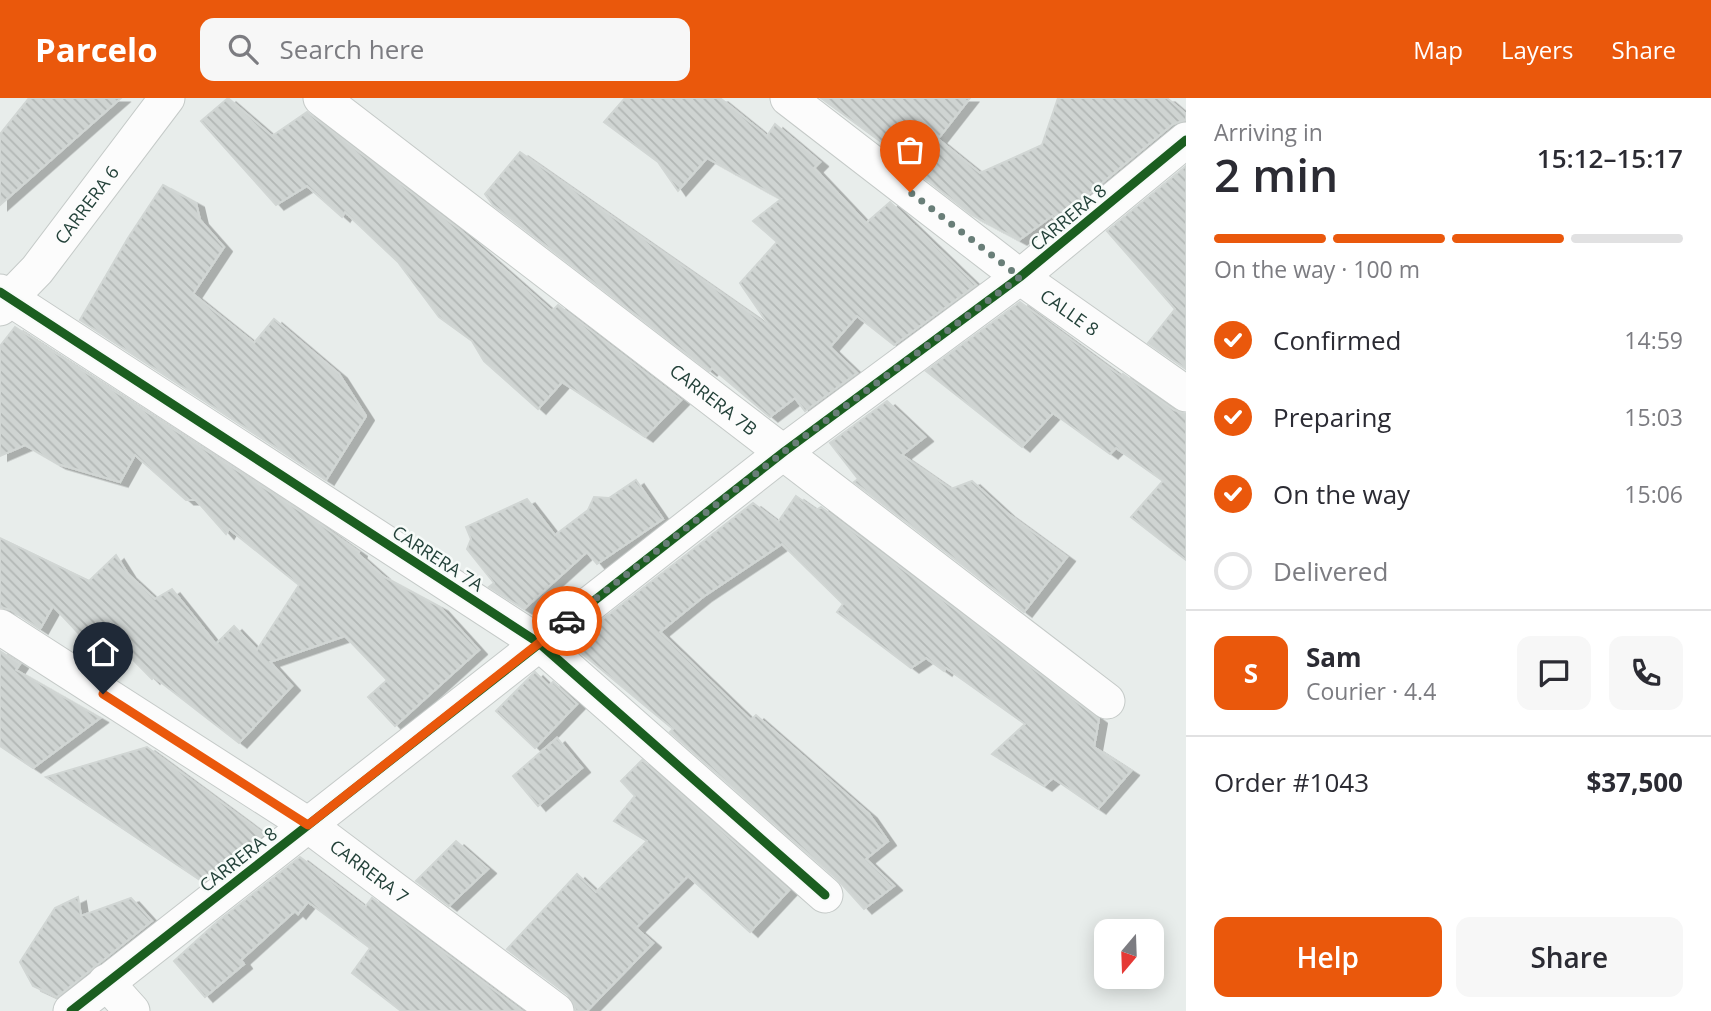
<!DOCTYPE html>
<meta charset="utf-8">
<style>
:root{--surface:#fff;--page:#f7f7f7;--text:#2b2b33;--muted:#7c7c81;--line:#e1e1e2;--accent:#ea580c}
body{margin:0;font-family:"Open Sans",sans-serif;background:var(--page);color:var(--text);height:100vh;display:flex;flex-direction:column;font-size:26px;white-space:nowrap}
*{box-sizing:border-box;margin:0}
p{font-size:23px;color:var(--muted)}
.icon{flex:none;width:38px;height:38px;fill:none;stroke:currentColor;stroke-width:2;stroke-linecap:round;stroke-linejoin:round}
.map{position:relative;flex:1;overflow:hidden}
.drawer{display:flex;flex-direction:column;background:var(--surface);width:525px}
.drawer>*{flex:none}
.needle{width:46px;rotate:199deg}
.buttons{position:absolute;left:1094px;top:821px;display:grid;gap:14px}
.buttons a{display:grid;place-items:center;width:70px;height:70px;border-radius:14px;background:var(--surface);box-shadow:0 4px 18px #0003;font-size:35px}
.pin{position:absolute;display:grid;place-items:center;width:60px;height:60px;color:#fff;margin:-72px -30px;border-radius:50% 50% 50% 0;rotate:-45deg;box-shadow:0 0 7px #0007}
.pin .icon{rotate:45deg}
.courier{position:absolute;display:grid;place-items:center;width:70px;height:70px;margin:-35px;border:5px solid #ea580c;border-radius:50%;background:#fff;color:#222;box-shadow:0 2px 9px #0007}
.head em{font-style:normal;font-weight:600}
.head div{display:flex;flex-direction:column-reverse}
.head{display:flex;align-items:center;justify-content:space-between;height:119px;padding:0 28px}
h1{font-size:46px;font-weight:600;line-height:52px}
.bar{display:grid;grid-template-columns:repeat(4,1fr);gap:10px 7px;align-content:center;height:84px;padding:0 28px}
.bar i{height:9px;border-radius:5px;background:var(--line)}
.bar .active{background:var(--accent)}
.bar p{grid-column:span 4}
.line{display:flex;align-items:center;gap:18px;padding:0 28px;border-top:2px solid var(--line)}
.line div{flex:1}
.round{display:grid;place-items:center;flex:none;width:74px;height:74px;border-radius:14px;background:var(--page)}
ol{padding:0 28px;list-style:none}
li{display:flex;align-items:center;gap:21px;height:77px}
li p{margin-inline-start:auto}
li .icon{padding:7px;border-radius:50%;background:var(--accent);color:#fff;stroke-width:4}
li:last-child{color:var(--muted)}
li i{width:38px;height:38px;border:4px solid var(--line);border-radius:50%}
.button{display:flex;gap:14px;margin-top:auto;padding:14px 28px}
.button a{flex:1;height:80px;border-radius:14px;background:var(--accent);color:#fff;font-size:28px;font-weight:600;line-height:80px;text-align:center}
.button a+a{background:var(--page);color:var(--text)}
header{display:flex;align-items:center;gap:42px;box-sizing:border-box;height:98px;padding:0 35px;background:var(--accent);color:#fff}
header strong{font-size:33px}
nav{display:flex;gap:38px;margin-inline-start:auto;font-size:24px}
.search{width:490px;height:63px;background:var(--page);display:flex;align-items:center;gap:18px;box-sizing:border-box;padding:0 24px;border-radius:14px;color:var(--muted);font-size:26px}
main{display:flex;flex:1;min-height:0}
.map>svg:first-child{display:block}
.building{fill:url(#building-back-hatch);stroke:#d1d6d4;stroke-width:2;filter:url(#shadow)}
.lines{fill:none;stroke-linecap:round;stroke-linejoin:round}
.street-casing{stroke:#c5cac8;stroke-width:37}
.street{stroke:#fcfcfc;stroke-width:35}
.cycleway-casing{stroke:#f7fbf9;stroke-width:13}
.cycleway{stroke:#1b5e20;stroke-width:9}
.done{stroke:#697e78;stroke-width:7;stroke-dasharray:0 12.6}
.route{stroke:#ea580c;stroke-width:9}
.labels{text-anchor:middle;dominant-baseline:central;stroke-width:5;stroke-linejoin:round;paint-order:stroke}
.street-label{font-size:18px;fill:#24423a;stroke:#f7fbf9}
</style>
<header>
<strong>Parcelo</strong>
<div class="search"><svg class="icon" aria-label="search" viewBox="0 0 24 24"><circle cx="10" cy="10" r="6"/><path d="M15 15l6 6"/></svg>Search here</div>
<nav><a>Map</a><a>Layers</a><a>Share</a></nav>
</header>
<main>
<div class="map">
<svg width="1186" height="913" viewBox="0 0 1186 913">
<defs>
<pattern id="building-back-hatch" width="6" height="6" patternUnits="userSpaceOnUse" patternTransform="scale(1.75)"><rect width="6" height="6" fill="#cfd4d2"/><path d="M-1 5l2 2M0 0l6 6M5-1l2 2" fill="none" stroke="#b2b7b5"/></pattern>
<filter id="shadow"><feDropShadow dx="8" dy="4.5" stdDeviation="0" flood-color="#0004"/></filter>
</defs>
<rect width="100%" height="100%" fill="#e8edeb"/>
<g class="building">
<polygon points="29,0 121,0 0,107 0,36"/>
<polygon points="228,0 272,38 307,14 459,131 552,213 558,207 681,302 645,339 562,284 538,311 484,263 472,243 439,219 398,164 345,114 342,119 307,88 276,107 201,23"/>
<polygon points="625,0 720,0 767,38 775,26 820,64 814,70 866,125 890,104 976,187 894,247 857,218 830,249 857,275 805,313 795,300 770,319 712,270 709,273 493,107 485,96 520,54 770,229 740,185 777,144 753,123 781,101 707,60 678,93 658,64 604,24"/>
<polygon points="821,0 970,0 938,41 980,75 1042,47 1058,0 1167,0 1186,16 1186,22 1173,26 1056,123 1052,118 1019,142 972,117 922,78 925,76"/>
<polygon points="1186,68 1186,271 1148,245 1175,211 1107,133"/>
<polygon points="163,87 196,105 200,122 224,149 193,196 254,245 274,221 339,276 366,318 326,382 80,222 128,140"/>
<polygon points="1020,204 1122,279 1123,276 1174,312 1186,316 1186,462 1131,419 1163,383 1116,350 1110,356 1053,315 1022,349 926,273"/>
<polygon points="15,229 320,426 359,454 358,456 384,479 440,509 479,552 395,628 368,599 387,582 345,538 270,564 292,588 239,645 154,579 152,581 103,531 94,539 82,539 53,508 40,531 11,512 0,509 0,440 89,483 116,457 128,476 155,501 172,491 216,546 234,528 257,552 299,487 229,431 226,436 196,402 186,402 135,357 120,384 58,366 25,347 0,358 0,248"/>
<polygon points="887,303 925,339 902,357 951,391 972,383 1007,415 1067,459 1024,514 854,384 858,381 830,345"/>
<polygon points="636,382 663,421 597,466 587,454 524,511 489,489 494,485 467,451 471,441 466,429 527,401 555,437 588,412 594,399 609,400"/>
<polygon points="796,398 816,412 821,409 1099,621 1094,649 1131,673 1098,711 1053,680 1044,688 992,656 1025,626 946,570 944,573 926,560 911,570 837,514 843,506 782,446 703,499 660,534 751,622 756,617 869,716 888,743 866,761 894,788 864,811 838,782 670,634 673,631 578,552 603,521 753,405 778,424"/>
<polygon points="0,553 20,566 16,572 100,620 33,670 0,648"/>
<polygon points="535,574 549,588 553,584 577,606 535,650 496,613"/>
<polygon points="557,640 582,670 538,708 513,678"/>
<polygon points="147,649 264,736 203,784 46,679"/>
<polygon points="642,662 789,792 750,834 688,778 636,830 653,845 587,913 576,913 568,897 507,851 577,776 596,794 647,743 614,723 635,698 621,683"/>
<polygon points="456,743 488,771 449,808 416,783"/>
<polygon points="300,759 365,809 372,800 522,913 401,913 352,875 370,850 308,804 298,816 295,813 241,862 244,866 205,899 174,863 217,824"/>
<polygon points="78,799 81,818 131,800 152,823 57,899 33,888 20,864 55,810"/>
</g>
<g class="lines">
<defs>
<g id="street">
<path id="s1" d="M321,0L1107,603"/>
<path id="s2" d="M788,0L1020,179L1186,296"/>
<polyline points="0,194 539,545 825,797"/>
<path id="s3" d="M0,210L37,172L167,0"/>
<path id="s4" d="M0,529L308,727L556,913"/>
<polyline points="106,884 132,913"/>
<polyline points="71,913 785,353 1020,179 1186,42"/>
</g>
</defs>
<use href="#street" class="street-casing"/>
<use href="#street" class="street"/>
<defs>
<g id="cycleway">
<polyline points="0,194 539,545 825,797"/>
<polyline points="71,913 785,353 1020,179 1186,42"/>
</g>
</defs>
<use href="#cycleway" class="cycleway-casing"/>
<use href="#cycleway" class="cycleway"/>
</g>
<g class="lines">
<polyline class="done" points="567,523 785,353 1020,179 910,94"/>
<polyline class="route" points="103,596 308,727 567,523"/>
</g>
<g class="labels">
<g class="street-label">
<text stroke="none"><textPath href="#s3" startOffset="135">CARRERA 6</textPath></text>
<text transform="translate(1068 119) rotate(-40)">CARRERA 8</text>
<text stroke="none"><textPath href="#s2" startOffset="354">CALLE 8</textPath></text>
<text stroke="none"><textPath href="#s1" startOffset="495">CARRERA 7B</textPath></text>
<text transform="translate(438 460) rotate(33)">CARRERA 7A</text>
<text transform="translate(238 761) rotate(-38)">CARRERA 8</text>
<text stroke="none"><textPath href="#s4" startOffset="443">CARRERA 7</textPath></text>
</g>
</g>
</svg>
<div class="buttons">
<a><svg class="needle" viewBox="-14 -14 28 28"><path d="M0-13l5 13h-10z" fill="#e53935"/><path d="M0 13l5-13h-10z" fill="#7c7c81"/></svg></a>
</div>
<div class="pin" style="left:910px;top:94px;background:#ea580c"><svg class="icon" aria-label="bag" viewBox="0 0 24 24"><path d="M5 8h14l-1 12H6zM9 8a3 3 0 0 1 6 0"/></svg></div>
<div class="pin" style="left:103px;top:596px;background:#1f2937"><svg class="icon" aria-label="home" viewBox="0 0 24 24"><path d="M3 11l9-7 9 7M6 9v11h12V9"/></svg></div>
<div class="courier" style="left:567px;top:523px"><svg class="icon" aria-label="car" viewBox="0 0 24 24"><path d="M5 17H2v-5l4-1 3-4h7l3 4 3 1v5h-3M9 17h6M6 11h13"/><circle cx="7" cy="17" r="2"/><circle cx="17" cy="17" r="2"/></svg></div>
</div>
<section class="drawer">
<div class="head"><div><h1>2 min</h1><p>Arriving in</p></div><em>15:12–15:17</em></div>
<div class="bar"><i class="active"></i><i class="active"></i><i class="active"></i><i></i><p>On the way · 100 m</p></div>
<ol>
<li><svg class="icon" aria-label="check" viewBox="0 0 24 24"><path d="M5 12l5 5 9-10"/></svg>Confirmed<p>14:59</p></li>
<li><svg class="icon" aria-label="check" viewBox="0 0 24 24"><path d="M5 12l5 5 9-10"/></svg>Preparing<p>15:03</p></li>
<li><svg class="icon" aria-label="check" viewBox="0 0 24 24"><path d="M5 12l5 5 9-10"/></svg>On the way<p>15:06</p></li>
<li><i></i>Delivered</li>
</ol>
<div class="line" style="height:126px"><b class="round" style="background:var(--accent);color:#fff">S</b><div><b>Sam</b><p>Courier · 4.4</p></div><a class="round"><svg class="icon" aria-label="chat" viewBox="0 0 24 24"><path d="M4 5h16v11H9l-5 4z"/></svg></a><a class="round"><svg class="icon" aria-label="phone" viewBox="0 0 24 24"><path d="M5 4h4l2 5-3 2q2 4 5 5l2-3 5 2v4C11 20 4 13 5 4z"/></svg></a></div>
<div class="line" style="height:91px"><div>Order #1043</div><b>$37,500</b></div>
<div class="button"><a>Help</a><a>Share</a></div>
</section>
</main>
